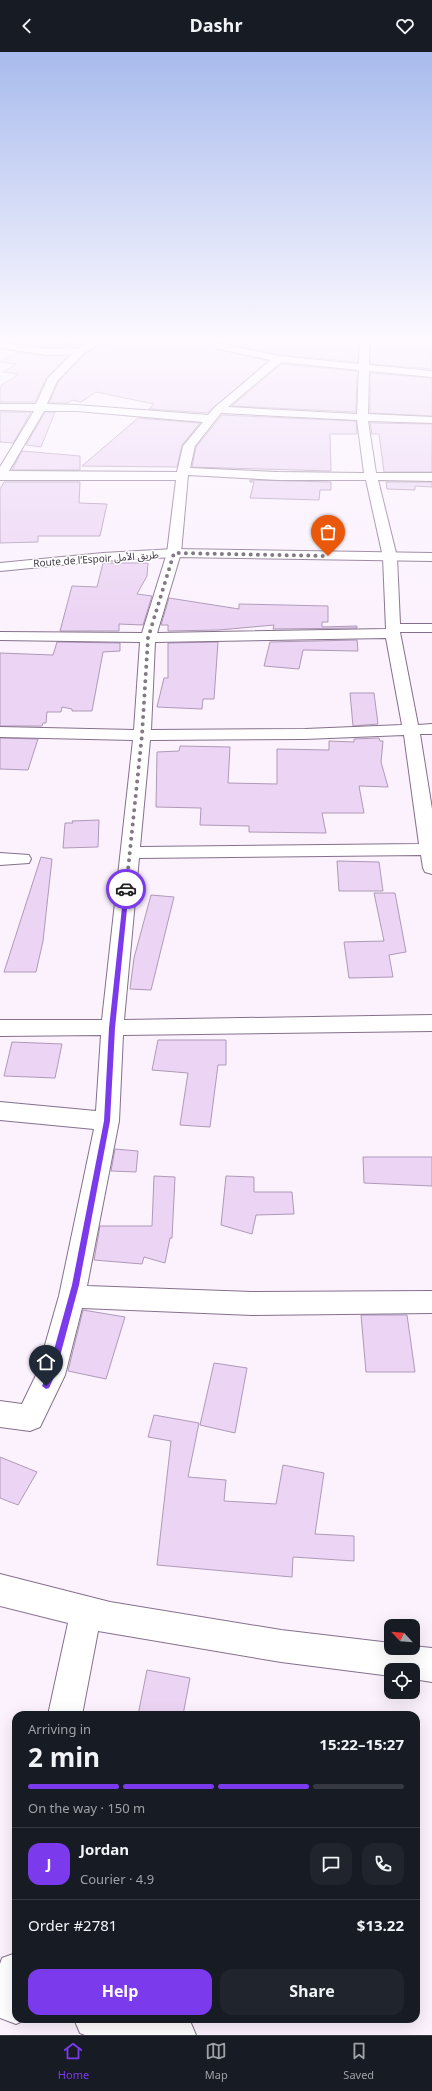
<!DOCTYPE html>
<meta charset="utf-8">
<style>
:root{--surface:#171b24;--page:#20242c;--text:#f1f3f6;--muted:#9ea1a6;--line:#363941;--accent:#7c3aed}
body{margin:0;font-family:Georgia,"Noto Sans Arabic",serif;background:var(--page);color:var(--text);height:100vh;display:flex;flex-direction:column;font-size:15px;white-space:nowrap}
*{box-sizing:border-box;margin:0}
p{font-size:13px;color:var(--muted)}
.icon{flex:none;width:22px;height:22px;fill:none;stroke:currentColor;stroke-width:2;stroke-linecap:round;stroke-linejoin:round}
.map{position:relative;flex:1;overflow:hidden}
.details{position:absolute;left:12px;top:1659px;width:408px;height:312px;display:flex;flex-direction:column;background:var(--surface);border-radius:12px;box-shadow:0 4px 16px #0002}
.details>*{flex:none}
.needle{width:26px;rotate:296deg}
.controls{position:absolute;left:384px;top:1567px;display:grid;gap:8px}
.controls a{display:grid;place-items:center;width:36px;height:36px;border-radius:8px;background:var(--surface);box-shadow:0 4px 16px #0002;font-size:20px}
.pin{position:absolute;display:grid;place-items:center;width:34px;height:34px;color:#fff;margin:-41px -17px;border-radius:50% 50% 50% 0;rotate:-45deg;box-shadow:0 0 4px #0007}
.pin .icon{rotate:45deg}
.courier{position:absolute;display:grid;place-items:center;width:40px;height:40px;margin:-20px;border:3px solid #7c3aed;border-radius:50%;background:#fff;color:#222;box-shadow:0 1px 5px #0007}
.headline em{font-style:normal;font-weight:700}
.headline div{display:flex;flex-direction:column-reverse}
.headline{display:flex;align-items:center;justify-content:space-between;height:68px;padding:0 16px}
h1{font-size:26px;font-weight:700;line-height:30px}
.bar{display:grid;grid-template-columns:repeat(4,1fr);gap:6px 4px;align-content:center;height:48px;padding:0 16px}
.bar i{height:5px;border-radius:3px;background:var(--line)}
.bar .selected{background:var(--accent)}
.bar p{grid-column:span 4}
.line{display:flex;align-items:center;gap:10px;padding:0 16px;border-top:1px solid var(--line)}
.line div{flex:1}
.round{display:grid;place-items:center;flex:none;width:42px;height:42px;border-radius:12px;background:var(--page)}
.primary-button{display:flex;gap:8px;margin-top:auto;padding:8px 16px}
.primary-button a{flex:1;height:46px;border-radius:12px;background:var(--accent);color:#fff;font-size:16px;font-weight:700;line-height:46px;text-align:center}
.primary-button a+a{background:var(--page);color:var(--text)}
header{display:flex;justify-content:space-between;align-items:center;height:52px;padding:0 16px;background:var(--surface);font-size:18px;font-weight:700}
.tabs{display:flex;justify-content:space-around;align-items:center;height:56px;border-top:1px solid var(--line);background:var(--surface);font-size:11px;color:var(--muted)}
.tabs a{display:grid;justify-items:center;gap:2px}
.tabs .selected{color:var(--accent)}
.map>svg:first-child{display:block}
.building{fill:#ecd5f4;stroke:#af99b7}
.lines{fill:none;stroke-linecap:round;stroke-linejoin:round}
.minor-casing{stroke:#85708c;stroke-width:2}
.trunk-casing{stroke:#85708c;stroke-width:2}
.minor{fill:#fff;fill-rule:evenodd}
.trunk{fill:#fff;fill-rule:evenodd}
.route{fill:#7c3aed}
.done{stroke:#827985;stroke-width:4;stroke-dasharray:0 7.2}
.labels{text-anchor:middle;dominant-baseline:central;stroke-width:3;stroke-linejoin:round;paint-order:stroke}
.far-street-label{font-size:10px;fill:#413844;stroke:#fff}
</style>
<header><svg class="icon" aria-label="back" viewBox="0 0 24 24"><path d="M15 5l-7 7 7 7"/></svg>Dashr<svg class="icon" aria-label="heart" viewBox="0 0 24 24"><path d="M12 20l-8-8c-3-5 5-10 8-4 3-6 11-1 8 4z"/></svg></header>
<div class="map">
<svg width="432" height="1983" viewBox="0 0 432 1983">
<rect width="100%" height="100%" fill="#fbf2fe"/>
<g class="building">
<polygon points="40,288 42,288 81,293 48,296 30,293"/>
<polygon points="118,288 145,291 151,288 237,288 256,290 259,288 285,291 290,288 359,288 358,310 279,303 217,290 212,294 215,297 268,309 207,361 149,357 154,352 96,340 81,350 72,348 68,351 49,351 58,330 85,302 100,293 104,294"/>
<polygon points="370,288 432,288 432,317 370,312"/>
<polygon points="17,300 48,304 68,304 47,325 35,350 0,350 0,334 19,322 3,320 16,312 0,310"/>
<polygon points="281,312 357,319 356,360 232,354"/>
<polygon points="370,321 432,326 432,364 370,361"/>
<polygon points="0,360 31,360 13,391 0,390"/>
<polygon points="45,360 55,360 41,395 26,393"/>
<polygon points="222,363 356,369 357,382 330,382 331,419 192,415 196,395"/>
<polygon points="138,366 200,371 182,393 177,415 82,414"/>
<polygon points="370,371 432,372 432,420 384,420 379,382 372,382"/>
<polygon points="22,399 80,404 80,418 12,418"/>
<polygon points="250,428 331,430 331,438 320,438 319,448 250,446 254,430 250,430"/>
<polygon points="4,430 80,430 79,451 107,452 100,484 38,484 38,490 0,491 0,437"/>
<polygon points="386,430 432,430 432,435 415,434 415,438 387,437"/>
<polygon points="103,511 148,511 147,524 137,542 152,544 143,573 119,572 119,579 60,579 72,534 97,535"/>
<polygon points="169,546 239,557 239,552 328,554 328,570 322,570 322,575 357,574 357,576 273,577 274,573 219,578 168,579 168,573 161,573"/>
<polygon points="357,588 358,599 303,598 299,617 264,614 270,590"/>
<polygon points="57,590 120,591 120,599 103,600 92,659 72,659 72,657 62,655 61,660 47,660 46,671 43,671 42,674 0,674 0,601 53,603"/>
<polygon points="218,590 214,647 203,647 202,657 157,655 164,626 168,626 168,591"/>
<polygon points="350,641 374,641 378,672 353,674"/>
<polygon points="0,686 38,687 28,718 0,717"/>
<polygon points="379,686 380,689 383,689 381,710 388,735 359,734 364,761 322,761 326,781 249,780 249,774 200,773 201,756 156,755 157,700 179,699 180,694 230,695 228,731 277,732 277,697 329,698 329,689 354,690 354,687"/>
<polygon points="99,768 98,795 63,796 65,771 73,771 72,769"/>
<polygon points="41,805 52,807 43,889 36,920 4,920"/>
<polygon points="337,809 379,810 383,839 339,839"/>
<polygon points="374,841 395,841 406,900 389,903 393,925 349,926 344,890 384,889"/>
<polygon points="151,843 174,845 151,938 130,937 134,906"/>
<polygon points="158,988 226,988 226,1013 218,1013 210,1075 180,1073 188,1021 152,1018"/>
<polygon points="12,990 62,992 55,1026 4,1024"/>
<polygon points="115,1097 138,1099 136,1120 111,1119"/>
<polygon points="363,1105 432,1105 432,1134 364,1131"/>
<polygon points="154,1124 175,1125 172,1186 170,1186 165,1211 144,1205 142,1212 94,1208 100,1174 152,1174"/>
<polygon points="226,1124 254,1125 254,1140 292,1140 294,1162 256,1163 252,1182 221,1173"/>
<polygon points="83,1258 125,1265 106,1327 68,1319"/>
<polygon points="361,1263 407,1263 415,1320 366,1320"/>
<polygon points="214,1311 247,1316 235,1381 200,1373"/>
<polygon points="154,1363 199,1371 188,1425 226,1428 224,1449 276,1452 283,1413 324,1421 315,1482 354,1484 354,1509 293,1505 292,1525 157,1513 171,1389 148,1385"/>
<polygon points="0,1405 37,1420 18,1453 0,1446"/>
<polygon points="147,1618 190,1626 183,1663 138,1663"/>
</g>
<g class="lines">
<defs>
<g id="minor">
<path d="M95,288H106L84,301L57,329L47,352L77,353L208,363L214,356L271,308L215,296L213,294L218,291L279,304L359,312L360,288H369V313L432,319V325L369,319L368,362L432,365V371L368,369L376,421H432V429L378,428L397,505L400,572H432V580H400L418,673L432,672V682H420L432,757V822L425,820L423,816L421,803L139,806L124,968L432,963V979L123,983L119,1069L87,1234L252,1240L432,1239V1261L252,1263L82,1256L65,1323L40,1375L30,1379L0,1375V1349L22,1352L37,1321L59,1244L94,1077L0,1068V1050L96,1059L101,983L0,984V968H102L133,688L0,685V675L134,678L140,590L0,588V580L142,581L167,501L176,428H0V415L34,359L0,358V352H36L48,326L72,302L48,303L0,296V290L48,297L79,296ZM281,310L359,318L357,362L228,355ZM44,359H77L203,370L183,394L177,420L9,419ZM221,361L357,368L364,421L278,420L190,416L195,394ZM188,423L278,428H366L383,505L386,577L157,581L181,501ZM386,586L402,673L305,677L151,678L155,590ZM404,683L419,792L140,795L150,688L305,687Z"/>
<polygon points="0,801 29,803 31,807 29,811 0,813"/>
<polygon points="0,1522 110,1550 281,1578 391,1591 391,1596 413,1596 413,1594 432,1596 432,1630 413,1627 413,1618 391,1618 391,1624 281,1610 98,1579 82,1663 48,1663 68,1571 0,1554"/>
<polygon points="16,1901 16,1967 27,1967 16,1972 0,1966 0,1912 2,1906"/>
<polygon points="74,1967 185,1967 190,1969 196,1983 85,1983 80,1981"/>
</g>
<polygon id="trunk" points="174,497 432,501 432,509 174,505 103,509 0,519 0,511 103,501"/>
</defs>
<use href="#minor" class="minor-casing"/>
<use href="#trunk" class="trunk-casing"/>
<use href="#minor" class="minor"/>
<use href="#trunk" class="trunk"/>
</g>
<linearGradient id="sky" x2="0" y2="1"><stop stop-color="#a8bbed"/><stop offset="0.51" stop-color="#fdf9ff"/><stop offset="1" stop-color="#fdf9ff" stop-opacity="0"/></linearGradient>
<rect width="432" height="565" fill="url(#sky)"/>
<polygon class="route" points="126,835 129,837 115,976 110,1069 79,1233 55,1323 49,1336 46,1337 42,1334 47,1323 72,1233 104,1069 109,976 124,837"/>
<g class="lines">
<polyline class="done" points="126,837 142,683 148,586 174,501 328,504"/>
</g>
<g class="labels">
<g class="far-street-label">
<text transform="translate(96 507) rotate(-4)">Route de l’Espoir طريق الأمل</text>
</g>
</g>
</svg>
<div class="controls">
<a><svg class="needle" viewBox="-14 -14 28 28"><path d="M0-13l5 13h-10z" fill="#e53935"/><path d="M0 13l5-13h-10z" fill="#9ea1a6"/></svg></a>
<a><svg class="icon" aria-label="locate" viewBox="0 0 24 24"><circle cx="12" cy="12" r="6"/><path d="M12 2v4M12 18v4M2 12h4M18 12h4"/></svg></a>
</div>
<div class="pin" style="left:328px;top:504px;background:#ea580c"><svg class="icon" aria-label="bag" viewBox="0 0 24 24"><path d="M5 8h14l-1 12H6zM9 8a3 3 0 0 1 6 0"/></svg></div>
<div class="pin" style="left:46px;top:1334px;background:#1f2937"><svg class="icon" aria-label="home" viewBox="0 0 24 24"><path d="M3 11l9-7 9 7M6 9v11h12V9"/></svg></div>
<div class="courier" style="left:126px;top:837px"><svg class="icon" aria-label="car" viewBox="0 0 24 24"><path d="M5 17H2v-5l4-1 3-4h7l3 4 3 1v5h-3M9 17h6M6 11h13"/><circle cx="7" cy="17" r="2"/><circle cx="17" cy="17" r="2"/></svg></div>
<section class="details">
<div class="headline"><div><h1>2 min</h1><p>Arriving in</p></div><em>15:22–15:27</em></div>
<div class="bar"><i class="selected"></i><i class="selected"></i><i class="selected"></i><i></i><p>On the way · 150 m</p></div>
<div class="line" style="height:72px"><b class="round" style="background:var(--accent);color:#fff">J</b><div><b>Jordan</b><p>Courier · 4.9</p></div><a class="round"><svg class="icon" aria-label="chat" viewBox="0 0 24 24"><path d="M4 5h16v11H9l-5 4z"/></svg></a><a class="round"><svg class="icon" aria-label="phone" viewBox="0 0 24 24"><path d="M5 4h4l2 5-3 2q2 4 5 5l2-3 5 2v4C11 20 4 13 5 4z"/></svg></a></div>
<div class="line" style="height:52px"><div>Order #2781</div><b>$13.22</b></div>
<div class="primary-button"><a>Help</a><a>Share</a></div>
</section>
</div>
<nav class="tabs">
<a class="selected"><svg class="icon" aria-label="home" viewBox="0 0 24 24"><path d="M3 11l9-7 9 7M6 9v11h12V9"/></svg>Home</a>
<a><svg class="icon" aria-label="map" viewBox="0 0 24 24"><path d="M3 6l6-2 6 2 6-2v14l-6 2-6-2-6 2zM9 4v14M15 6v14"/></svg>Map</a>
<a><svg class="icon" aria-label="saved" viewBox="0 0 24 24"><path d="M7 4h10v16l-5-4-5 4z"/></svg>Saved</a>
</nav>
